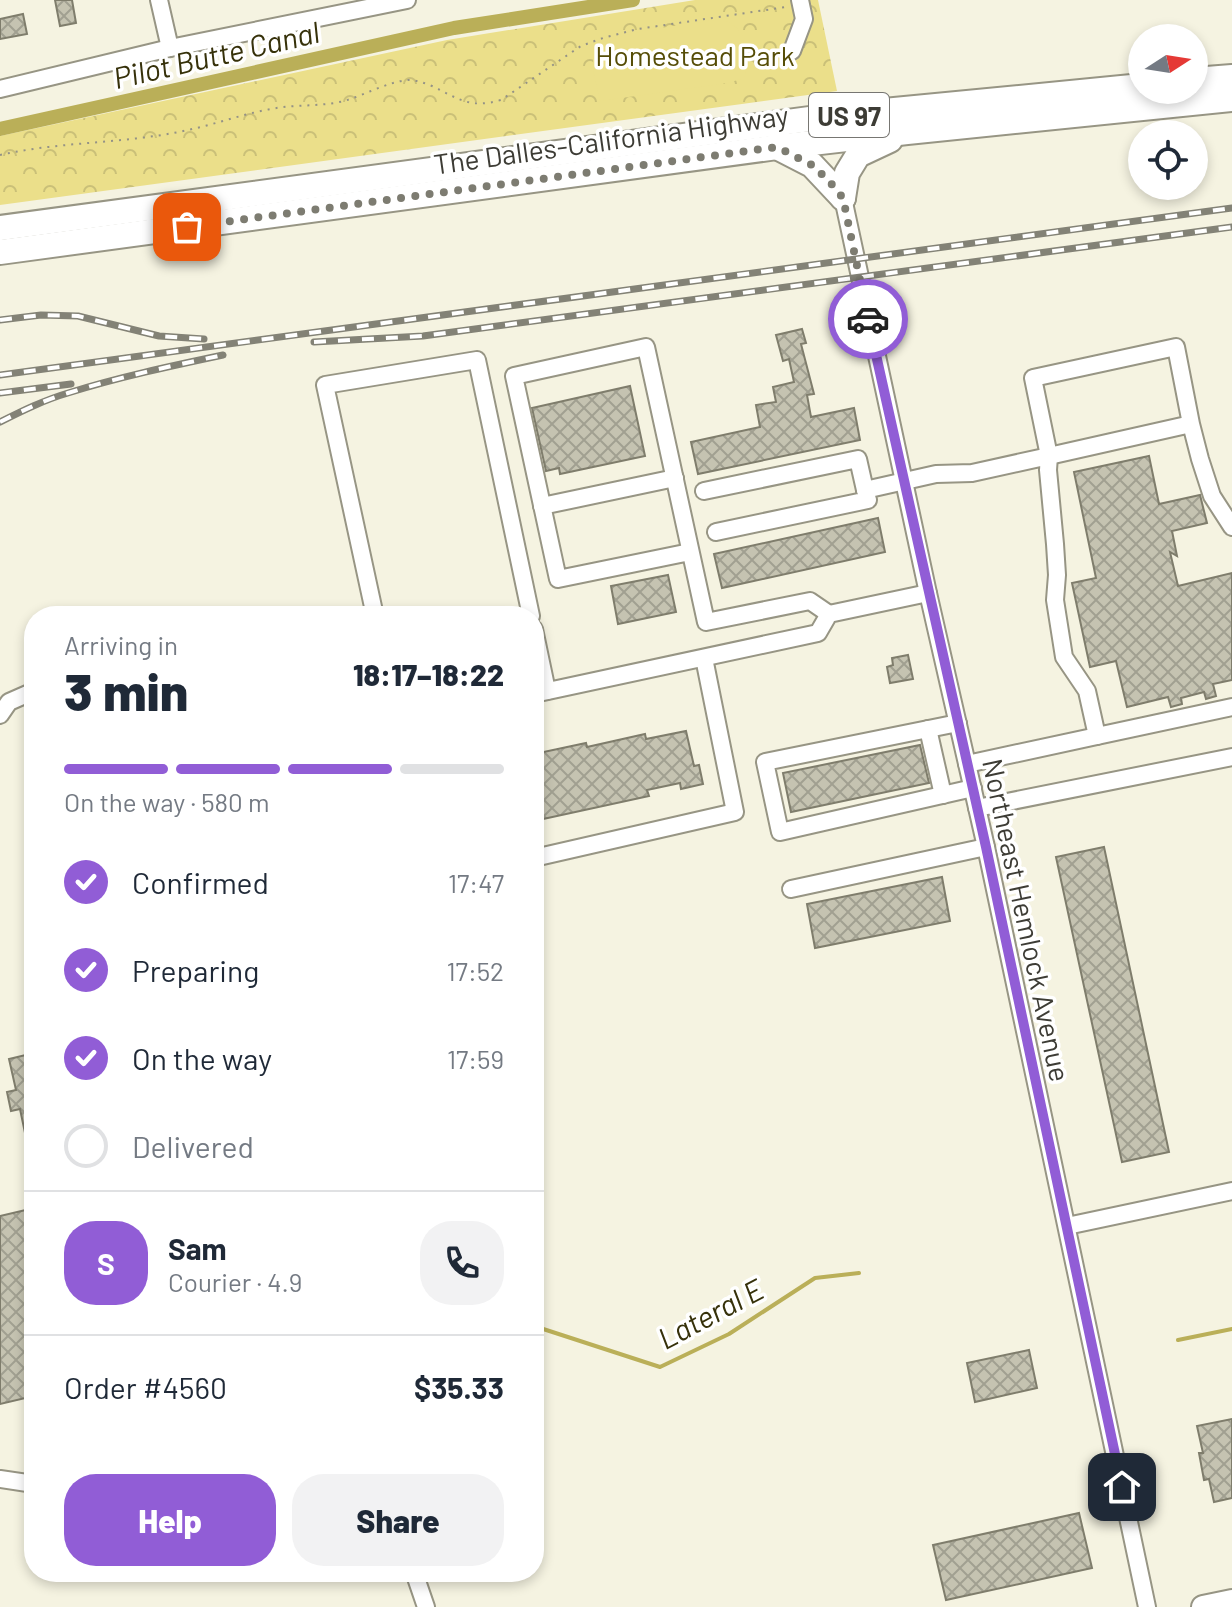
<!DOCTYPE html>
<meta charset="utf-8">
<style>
:root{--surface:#fff;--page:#f2f2f3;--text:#1f2937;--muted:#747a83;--line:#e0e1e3;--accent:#915dd6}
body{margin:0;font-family:Barlow,sans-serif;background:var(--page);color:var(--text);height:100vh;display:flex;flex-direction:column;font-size:30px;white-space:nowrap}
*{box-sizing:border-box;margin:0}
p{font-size:26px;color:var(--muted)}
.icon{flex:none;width:44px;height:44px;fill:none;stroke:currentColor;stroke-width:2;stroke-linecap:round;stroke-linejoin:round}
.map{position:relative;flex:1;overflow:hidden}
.sheet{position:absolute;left:24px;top:606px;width:520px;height:976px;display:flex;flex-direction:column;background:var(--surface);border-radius:32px;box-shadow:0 4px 12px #0003}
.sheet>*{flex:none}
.needle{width:52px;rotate:78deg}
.controls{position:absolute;left:1128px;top:24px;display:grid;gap:16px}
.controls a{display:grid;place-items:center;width:80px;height:80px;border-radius:50%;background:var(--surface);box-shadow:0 4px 12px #0003;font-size:40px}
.pin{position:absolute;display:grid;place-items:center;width:68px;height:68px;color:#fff;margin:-34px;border-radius:16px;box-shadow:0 4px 12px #0006}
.courier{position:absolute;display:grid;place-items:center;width:80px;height:80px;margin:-40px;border:6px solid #915dd6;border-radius:50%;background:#fff;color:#222;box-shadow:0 2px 10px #0007}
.headline em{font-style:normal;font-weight:800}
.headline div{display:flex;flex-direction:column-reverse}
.headline{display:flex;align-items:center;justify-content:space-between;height:136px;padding:0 40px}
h1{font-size:52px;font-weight:800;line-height:60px}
.bar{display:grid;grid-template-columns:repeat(4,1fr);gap:12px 8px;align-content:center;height:96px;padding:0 40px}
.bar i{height:10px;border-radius:6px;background:var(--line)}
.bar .active{background:var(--accent)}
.bar p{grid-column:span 4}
.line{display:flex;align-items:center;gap:20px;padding:0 40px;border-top:2px solid var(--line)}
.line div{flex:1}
.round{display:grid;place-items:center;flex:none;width:84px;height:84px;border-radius:32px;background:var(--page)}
ol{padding:0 40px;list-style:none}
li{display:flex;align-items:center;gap:24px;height:88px}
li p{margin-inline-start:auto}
li .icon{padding:8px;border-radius:50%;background:var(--accent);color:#fff;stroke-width:4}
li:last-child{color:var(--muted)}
li i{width:44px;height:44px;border:4px solid var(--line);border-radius:50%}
.primary-button{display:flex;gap:16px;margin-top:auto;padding:16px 40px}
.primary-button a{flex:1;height:92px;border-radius:32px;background:var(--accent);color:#fff;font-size:32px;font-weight:800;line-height:92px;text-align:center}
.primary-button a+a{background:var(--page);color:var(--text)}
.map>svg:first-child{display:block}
.park{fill:url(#park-crowns)}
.pitch{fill:#ebdf8a}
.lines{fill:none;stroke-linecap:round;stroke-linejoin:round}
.stream{stroke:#baaf58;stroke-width:4}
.canal{stroke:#baaf58;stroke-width:14}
.building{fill:url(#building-cross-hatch);stroke:#7f7d6c;stroke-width:2}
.minor-casing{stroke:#979584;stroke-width:20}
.major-casing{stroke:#979584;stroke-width:26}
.highway-casing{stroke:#979584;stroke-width:28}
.path{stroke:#949286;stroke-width:2;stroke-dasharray:2 6;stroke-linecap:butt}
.minor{stroke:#fff;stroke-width:16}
.major{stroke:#fff;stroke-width:22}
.highway{stroke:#fff;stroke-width:24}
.rail-casing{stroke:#838276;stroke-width:7}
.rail{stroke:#fff;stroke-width:4;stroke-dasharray:12;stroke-linecap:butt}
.done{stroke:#7d7c71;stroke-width:8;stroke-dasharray:0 14.4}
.route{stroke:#915dd6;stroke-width:10}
.labels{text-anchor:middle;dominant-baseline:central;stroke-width:7;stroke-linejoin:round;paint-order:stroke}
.shield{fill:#fff;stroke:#777672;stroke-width:2}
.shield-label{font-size:26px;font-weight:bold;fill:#3d3c35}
.park-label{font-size:28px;fill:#564d07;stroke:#fff}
.street-label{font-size:28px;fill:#3d3c35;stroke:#fff}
.water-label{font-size:30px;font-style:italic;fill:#36310a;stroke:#fff}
</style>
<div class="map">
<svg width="1232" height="1607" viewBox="0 0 1232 1607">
<defs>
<pattern id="park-crowns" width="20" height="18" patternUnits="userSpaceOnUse" patternTransform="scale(2)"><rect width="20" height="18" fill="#ebdf8a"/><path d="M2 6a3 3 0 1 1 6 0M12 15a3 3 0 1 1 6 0" fill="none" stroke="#cac078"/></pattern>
<pattern id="building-cross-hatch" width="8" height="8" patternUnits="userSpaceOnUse" patternTransform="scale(2)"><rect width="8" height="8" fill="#c5c3b1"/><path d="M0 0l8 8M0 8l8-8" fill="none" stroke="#a1a091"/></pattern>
</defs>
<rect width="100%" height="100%" fill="#f5f3e1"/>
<polygon class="park" points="695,0 818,0 837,91 0,205 0,136 447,40"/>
<path class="pitch" d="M721,19C749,29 752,52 744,78L728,83L600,101L594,74L592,47C633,29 678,26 721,19Z"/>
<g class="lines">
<g class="stream">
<polyline points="534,1326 660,1367 729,1334 815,1278 859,1273"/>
<polyline points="1178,1340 1232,1329"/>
</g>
<polyline class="canal" points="0,129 454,28 633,0"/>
</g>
<g class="building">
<polygon points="55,0 72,0 76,23 60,26"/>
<polygon points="23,14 27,34 0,39 0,19"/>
<polygon points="802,329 806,343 801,344 814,394 807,395 811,417 854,408 860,440 698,474 691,442 760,427 756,405 776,402 773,387 794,382 789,359 783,361 776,335"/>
<polygon points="630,386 645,456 560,474 559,468 546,471 532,408"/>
<polygon points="1149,456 1159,504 1200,495 1207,523 1172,531 1177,556 1170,552 1178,586 1232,573 1232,680 1213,684 1216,696 1206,699 1204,692 1181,698 1182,704 1171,707 1168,697 1127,707 1116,661 1090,667 1072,583 1096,578 1074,472"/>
<polygon points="878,518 885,552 722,588 714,554"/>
<polygon points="668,575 676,612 618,624 611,586"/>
<polygon points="908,655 913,679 890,683 887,667 893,665 892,658"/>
<polygon points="686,731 694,766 699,765 703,784 681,789 680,783 647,790 649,796 534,821 534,754 586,743 587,747 645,734 646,739"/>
<polygon points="920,745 929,783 791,812 783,773"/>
<polygon points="1104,847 1169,1152 1122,1162 1056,857"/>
<polygon points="942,877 950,921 815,948 807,904"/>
<polygon points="34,1053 34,1151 29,1152 20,1109 11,1111 7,1092 16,1090 9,1059"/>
<polygon points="34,1208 34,1396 0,1404 0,1216"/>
<polygon points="1029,1350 1037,1388 975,1402 967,1363"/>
<polygon points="1232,1419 1232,1498 1214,1502 1209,1479 1204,1480 1199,1453 1203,1453 1197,1426"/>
<polygon points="1079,1513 1092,1568 946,1600 933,1545"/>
</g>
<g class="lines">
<defs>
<g id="minor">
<polyline points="159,0 170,48"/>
<polyline points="792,51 804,19 800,0"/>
<polyline points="0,89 170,48 407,0"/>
<polyline points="843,198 928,593 986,847 1147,1607"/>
<polyline points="1191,424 1176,347 1033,378 1049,456 1191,424 1200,459 1212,496 1232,527"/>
<polyline points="704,491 858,459 865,490"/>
<polyline points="542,506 675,478"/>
<polyline points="716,532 868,500 865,490 936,474 972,473 1049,456 1048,470 1055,544 1057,575 1055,600 1064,657 1087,691 1097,736 967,764"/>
<polyline points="690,552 558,579 514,376 646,347 706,622 810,601 829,614"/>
<polyline points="375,616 325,385 477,360 531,616"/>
<polyline points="534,629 547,691"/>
<polyline points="534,694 818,633 829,614 928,593"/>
<polyline points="0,715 9,702 34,691"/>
<polyline points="958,723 765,762 780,832 973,788"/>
<polyline points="928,729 943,795"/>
<polyline points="1097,736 1232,707"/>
<polyline points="977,808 1232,757"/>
<polyline points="534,858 735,812 704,658"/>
<polyline points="791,889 986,847"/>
<polyline points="1067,1226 1232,1191"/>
<polyline points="0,1479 34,1484"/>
<polyline points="414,1572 426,1607"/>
</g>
<polyline id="major" points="1203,1607 1232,1601"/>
<g id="highway">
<polyline points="1194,80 1232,77"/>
<polyline points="777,147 812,165 843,198"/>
<polyline points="843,198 847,173 858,155 890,140"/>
<polyline points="0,228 832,116 1142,86"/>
<polyline points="0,252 777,147 907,132 1232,99"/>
</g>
</defs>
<use href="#minor" class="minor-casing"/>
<use href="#major" class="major-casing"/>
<use href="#highway" class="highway-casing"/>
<path class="path" d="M0,155C62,141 126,144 188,130C216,124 243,114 271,109C296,104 320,107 344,101C365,95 387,82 408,80C417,80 424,83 432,86C459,99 470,109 501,100L581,46L603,38L638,29L786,7"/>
<use href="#minor" class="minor"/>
<use href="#major" class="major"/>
<use href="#highway" class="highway"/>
<defs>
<g id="rail">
<polyline points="0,320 41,315 78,316 159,336 204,339"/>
<polyline points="314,342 423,336 1232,227"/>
<polyline points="0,375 1232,208"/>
<polyline points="0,393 71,384"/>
<path d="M0,422C22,411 44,400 68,393C119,377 171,366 223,355"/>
</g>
</defs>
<use href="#rail" class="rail-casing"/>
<use href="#rail" class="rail"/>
</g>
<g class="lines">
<polyline class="done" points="187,227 777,147 812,165 829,181 843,198 868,319"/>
<polyline class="route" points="868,319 986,847 1122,1487"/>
</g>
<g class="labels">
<rect class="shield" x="809" y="93" width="80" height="44" rx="6"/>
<g class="shield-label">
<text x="849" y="115">US 97</text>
</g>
<g class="park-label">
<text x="695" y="55">Homestead Park</text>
</g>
<g class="street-label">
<text transform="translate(611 139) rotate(-8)">The Dalles-California Highway</text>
<text transform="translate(1027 920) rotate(78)">Northeast Hemlock Avenue</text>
</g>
<g class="water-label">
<text transform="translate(216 54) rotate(-13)">Pilot Butte Canal</text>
<text transform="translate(710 1313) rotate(-28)">Lateral E</text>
</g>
</g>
</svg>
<div class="controls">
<a><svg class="needle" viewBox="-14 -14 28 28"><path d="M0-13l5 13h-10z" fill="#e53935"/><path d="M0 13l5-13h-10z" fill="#747a83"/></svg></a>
<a><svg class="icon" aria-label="locate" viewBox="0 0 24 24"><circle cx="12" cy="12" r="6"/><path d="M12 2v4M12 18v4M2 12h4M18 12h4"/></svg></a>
</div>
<div class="pin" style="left:187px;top:227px;background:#ea580c"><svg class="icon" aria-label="bag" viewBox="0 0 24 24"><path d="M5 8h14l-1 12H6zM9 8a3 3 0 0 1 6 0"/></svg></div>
<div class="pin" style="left:1122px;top:1487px;background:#1f2937"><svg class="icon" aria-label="home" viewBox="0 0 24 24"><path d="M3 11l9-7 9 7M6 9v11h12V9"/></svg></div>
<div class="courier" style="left:868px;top:319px"><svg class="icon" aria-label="car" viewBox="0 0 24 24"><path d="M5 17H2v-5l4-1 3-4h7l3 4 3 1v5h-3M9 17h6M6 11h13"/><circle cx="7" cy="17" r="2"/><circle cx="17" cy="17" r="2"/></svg></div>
<section class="sheet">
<div class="headline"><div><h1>3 min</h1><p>Arriving in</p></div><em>18:17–18:22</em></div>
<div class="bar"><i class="active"></i><i class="active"></i><i class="active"></i><i></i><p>On the way · 580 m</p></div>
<ol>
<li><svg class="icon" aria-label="check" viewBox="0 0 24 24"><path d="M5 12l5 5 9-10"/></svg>Confirmed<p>17:47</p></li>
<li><svg class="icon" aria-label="check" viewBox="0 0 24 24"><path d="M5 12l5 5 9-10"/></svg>Preparing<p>17:52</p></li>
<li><svg class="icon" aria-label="check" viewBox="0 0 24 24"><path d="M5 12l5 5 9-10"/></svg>On the way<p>17:59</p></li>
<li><i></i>Delivered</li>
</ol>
<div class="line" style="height:144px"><b class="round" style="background:var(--accent);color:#fff">S</b><div><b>Sam</b><p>Courier · 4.9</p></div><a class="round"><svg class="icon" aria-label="phone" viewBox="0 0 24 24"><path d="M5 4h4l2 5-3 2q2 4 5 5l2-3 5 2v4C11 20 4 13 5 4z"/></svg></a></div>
<div class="line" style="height:104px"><div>Order #4560</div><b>$35.33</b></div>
<div class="primary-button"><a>Help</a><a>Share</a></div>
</section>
</div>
